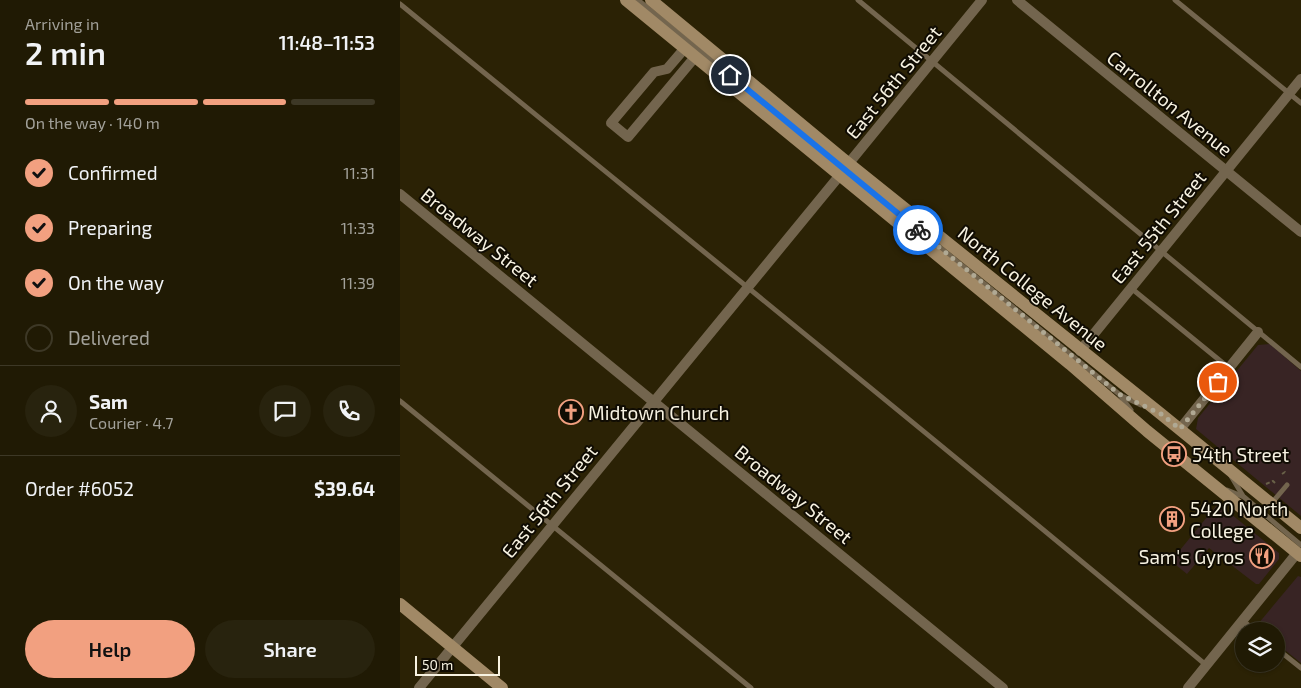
<!DOCTYPE html>
<meta charset="utf-8">
<style>
:root{--surface:#201a04;--page:#28230e;--text:#f1f3f6;--muted:#a2a19a;--line:#3d3826;--accent:#f2a080}
body{margin:0;font-family:"Exo 2",sans-serif;background:var(--page);color:var(--text);height:100vh;display:flex;flex-direction:column;font-size:19px;white-space:nowrap}
*{box-sizing:border-box;margin:0}
p{font-size:16px;color:var(--muted)}
.icon{flex:none;width:28px;height:28px;fill:none;stroke:currentColor;stroke-width:2;stroke-linecap:round;stroke-linejoin:round}
.map{position:relative;flex:1;overflow:hidden}
.sheet{display:flex;flex-direction:column;background:var(--surface);width:400px}
.sheet>*{flex:none}
.fabs{position:absolute;left:835px;top:622px;display:grid;gap:10px}
.fabs a{display:grid;place-items:center;width:50px;height:50px;border-radius:50%;background:var(--surface);box-shadow:0 1px 4px #0004,0 0 0 1px var(--line);font-size:25px}
.scale{position:absolute;left:15px;bottom:12px;width:85px;box-sizing:border-box;padding-left:5px;border:2px solid #f7f2e1;border-top:0;font-size:14px;line-height:18px;white-space:nowrap;color:#f7f2e1;-webkit-text-stroke:4px #100c03;paint-order:stroke}
.pin{position:absolute;display:grid;place-items:center;width:42px;height:42px;color:#fff;margin:-21px;border:2px solid #fff;border-radius:50%;box-shadow:0 1px 5px #0007}
.courier{position:absolute;display:grid;place-items:center;width:50px;height:50px;margin:-25px;border:4px solid #1a73e8;border-radius:50%;background:#fff;color:#222;box-shadow:0 1px 6px #0007}
.head em{font-style:normal;font-weight:600}
.head div{display:flex;flex-direction:column-reverse}
.head{display:flex;align-items:center;justify-content:space-between;height:85px;padding:0 25px}
h1{font-size:32px;font-weight:600;line-height:38px}
.bar{display:grid;grid-template-columns:repeat(4,1fr);gap:8px 5px;align-content:center;height:60px;padding:0 25px}
.bar i{height:6px;border-radius:4px;background:var(--line)}
.bar .current{background:var(--accent)}
.bar p{grid-column:span 4}
.line{display:flex;align-items:center;gap:12px;padding:0 25px;border-top:1px solid var(--line)}
.line div{flex:1}
.round{display:grid;place-items:center;flex:none;width:52px;height:52px;border-radius:26px;background:var(--page)}
ol{padding:0 25px;list-style:none}
li{display:flex;align-items:center;gap:15px;height:55px}
li p{margin-inline-start:auto}
li .icon{padding:5px;border-radius:50%;background:var(--accent);color:#111;stroke-width:4}
li:last-child{color:var(--muted)}
li i{width:28px;height:28px;border:2px solid var(--line);border-radius:50%}
.primary-button{display:flex;gap:10px;margin-top:auto;padding:10px 25px}
.primary-button a{flex:1;height:58px;border-radius:30px;background:var(--accent);color:#111;font-size:20px;font-weight:600;line-height:58px;text-align:center}
.primary-button a+a{background:var(--page);color:var(--text)}
main{display:flex;flex:1;min-height:0}
.map>svg:first-child{display:block}
.commercial{fill:#382424}
.lines{fill:none;stroke-linecap:round;stroke-linejoin:round}
.path{stroke:#696148;stroke-width:2;stroke-dasharray:4 2.5;stroke-linecap:butt}
.lane{stroke:#73654e;stroke-width:5}
.street{stroke:#73654e;stroke-width:10}
.secondary{stroke:#a18966;stroke-width:12}
.done{stroke:#b0a994;stroke-width:5;stroke-dasharray:0 9}
.route{stroke:#1a73e8;stroke-width:6}
.labels{text-anchor:middle;dominant-baseline:central;stroke-width:4;stroke-linejoin:round;paint-order:stroke}
.street-label{font-size:19px;fill:#f7f2e1;stroke:#100c03}
.poi-label{font-size:19px;fill:#f7f2e1;stroke:#100c03;text-anchor:start}
</style>
<main>
<section class="sheet">
<div class="head"><div><h1>2 min</h1><p>Arriving in</p></div><em>11:48–11:53</em></div>
<div class="bar"><i class="current"></i><i class="current"></i><i class="current"></i><i></i><p>On the way · 140 m</p></div>
<ol>
<li><svg class="icon" aria-label="check" viewBox="0 0 24 24"><path d="M5 12l5 5 9-10"/></svg>Confirmed<p>11:31</p></li>
<li><svg class="icon" aria-label="check" viewBox="0 0 24 24"><path d="M5 12l5 5 9-10"/></svg>Preparing<p>11:33</p></li>
<li><svg class="icon" aria-label="check" viewBox="0 0 24 24"><path d="M5 12l5 5 9-10"/></svg>On the way<p>11:39</p></li>
<li><i></i>Delivered</li>
</ol>
<div class="line" style="height:90px"><a class="round"><svg class="icon" aria-label="person" viewBox="0 0 24 24"><circle cx="12" cy="8" r="4"/><path d="M4 21q1-7 8-7t8 7"/></svg></a><div><b>Sam</b><p>Courier · 4.7</p></div><a class="round"><svg class="icon" aria-label="chat" viewBox="0 0 24 24"><path d="M4 5h16v11H9l-5 4z"/></svg></a><a class="round"><svg class="icon" aria-label="phone" viewBox="0 0 24 24"><path d="M5 4h4l2 5-3 2q2 4 5 5l2-3 5 2v4C11 20 4 13 5 4z"/></svg></a></div>
<div class="line" style="height:65px"><div>Order #6052</div><b>$39.64</b></div>
<div class="primary-button"><a>Help</a><a>Share</a></div>
</section>
<div class="map">
<svg width="901" height="688" viewBox="0 0 901 688">
<rect width="100%" height="100%" fill="#2b2205"/>
<g class="commercial">
<polygon points="870,344 901,371 901,516 796,429 798,418 858,345"/>
<polygon points="816,506 831,514 879,553 879,559 859,584 856,584 809,548 787,574 771,561"/>
<polygon points="898,576 901,577 901,663 876,643 876,631 862,631 858,624"/>
</g>
<g class="lines">
<g class="path">
<polyline points="882,474 885,472 887,474"/>
<polyline points="866,484 873,481 875,483"/>
</g>
<g class="lane">
<polyline points="238,0 719,394 731,410"/>
<polyline points="458,0 901,367"/>
<polyline points="775,0 901,103"/>
<path d="M0,4C269,224 540,442 806,665"/>
<polyline points="731,288 829,368"/>
<polyline points="720,395 741,405"/>
<polyline points="0,401 351,688"/>
<polyline points="831,476 843,496"/>
<polyline points="827,490 844,497 901,545"/>
<polyline points="871,504 887,485"/>
<polyline points="843,621 856,631"/>
<polyline points="876,648 901,668"/>
</g>
<g class="street">
<polyline points="617,0 901,232"/>
<polyline points="285,48 267,69 254,72 211,123 228,137 295,57"/>
<polyline points="449,163 582,0"/>
<polyline points="0,194 603,688"/>
<polyline points="680,351 901,79"/>
<polyline points="780,429 858,332"/>
<polyline points="19,688 440,175"/>
<polyline points="788,688 897,553"/>
</g>
<g class="secondary">
<polyline points="226,0 670,364 747,431 901,556"/>
<polyline points="251,0 442,158 761,414 901,528"/>
<polyline points="0,604 102,688"/>
</g>
</g>
<g class="lines">
<polyline class="done" points="518,230 719,394 761,414 780,429 818,382"/>
<polyline class="route" points="330,75 518,230"/>
</g>
<defs>
<symbol id="church-ring" viewBox="-11 -11 22 22"><circle r="9.5" fill="#100c03" stroke="#f2a080" stroke-width="1.5"/><path d="M-1.2-6h2.4v3.5h3.3v2.4h-3.3V6h-2.4V-.1h-3.3v-2.4h3.3Z" fill="#f2a080"/></symbol>
<symbol id="bus-ring" viewBox="-11 -11 22 22"><circle r="9.5" fill="#100c03" stroke="#f2a080" stroke-width="1.5"/><path d="M-5-6H5V4H4V6H2V4H-2V6H-4V4H-5ZM-3.5-4V0h7V-4ZM-3.5 1.2v1.5H-2V1.2ZM2 1.2v1.5H3.5V1.2Z" fill="#f2a080"/></symbol>
<symbol id="building-ring" viewBox="-11 -11 22 22"><circle r="9.5" fill="#100c03" stroke="#f2a080" stroke-width="1.5"/><path d="M-4-6H4V6H1V3H-1V6H-4ZM-2.5-4.3h1.7v1.8h-1.7ZM.8-4.3h1.7v1.8H.8ZM-2.5-1h1.7V.8h-1.7ZM.8-1h1.7V.8H.8Z" fill="#f2a080"/></symbol>
<symbol id="restaurant-ring" viewBox="-11 -11 22 22"><circle r="9.5" fill="#100c03" stroke="#f2a080" stroke-width="1.5"/><path d="M-5-6h1v4h1v-4h1v4h1v-4h1v5L-1.5 .5V6h-2V.5L-5-1ZM5-6V6H3V1.5H1.5Q1.5-4 5-6Z" fill="#f2a080"/></symbol>
</defs>
<g fill-rule="evenodd">
<use href="#church-ring" x="157" y="398" width="28" height="28"/>
<use href="#bus-ring" x="760" y="440" width="28" height="28"/>
<use href="#building-ring" x="758" y="505" width="28" height="28"/>
<use href="#restaurant-ring" x="848" y="542" width="28" height="28"/>
</g>
<g class="labels">
<g class="street-label">
<text transform="translate(493 82) rotate(-51)">East 56th Street</text>
<text transform="translate(770 103) rotate(39)">Carrollton Avenue</text>
<text transform="translate(758 227) rotate(-51)">East 55th Street</text>
<text transform="translate(80 237) rotate(39)">Broadway Street</text>
<text transform="translate(633 288) rotate(39)">North College Avenue</text>
<text transform="translate(394 494) rotate(39)">Broadway Street</text>
<text transform="translate(149 501) rotate(-51)">East 56th Street</text>
</g>
<g class="poi-label">
<text x="188" y="412">Midtown Church</text>
<text x="792" y="454">54th Street</text>
<text x="790" y="508">5420 North<tspan x="790" dy="22">College</tspan></text>
<text x="844" y="556" text-anchor="end">Sam's Gyros</text>
</g>
</g>
</svg>
<div class="fabs">
<a><svg class="icon" aria-label="layers" viewBox="0 0 24 24"><path d="M12 4l9 5-9 5-9-5zM3 14l9 5 9-5"/></svg></a>
</div>
<div class="scale">50 m</div>
<div class="pin" style="left:818px;top:382px;background:#ea580c"><svg class="icon" aria-label="bag" viewBox="0 0 24 24"><path d="M5 8h14l-1 12H6zM9 8a3 3 0 0 1 6 0"/></svg></div>
<div class="pin" style="left:330px;top:75px;background:#1f2937"><svg class="icon" aria-label="home" viewBox="0 0 24 24"><path d="M3 11l9-7 9 7M6 9v11h12V9"/></svg></div>
<div class="courier" style="left:518px;top:230px"><svg class="icon" aria-label="bike" viewBox="0 0 24 24"><circle cx="6" cy="16" r="4"/><circle cx="18" cy="16" r="4"/><path d="M6 16l4-8h5l3 8M10 8l3 8H6M13 5h3"/></svg></div>
</div>
</main>
